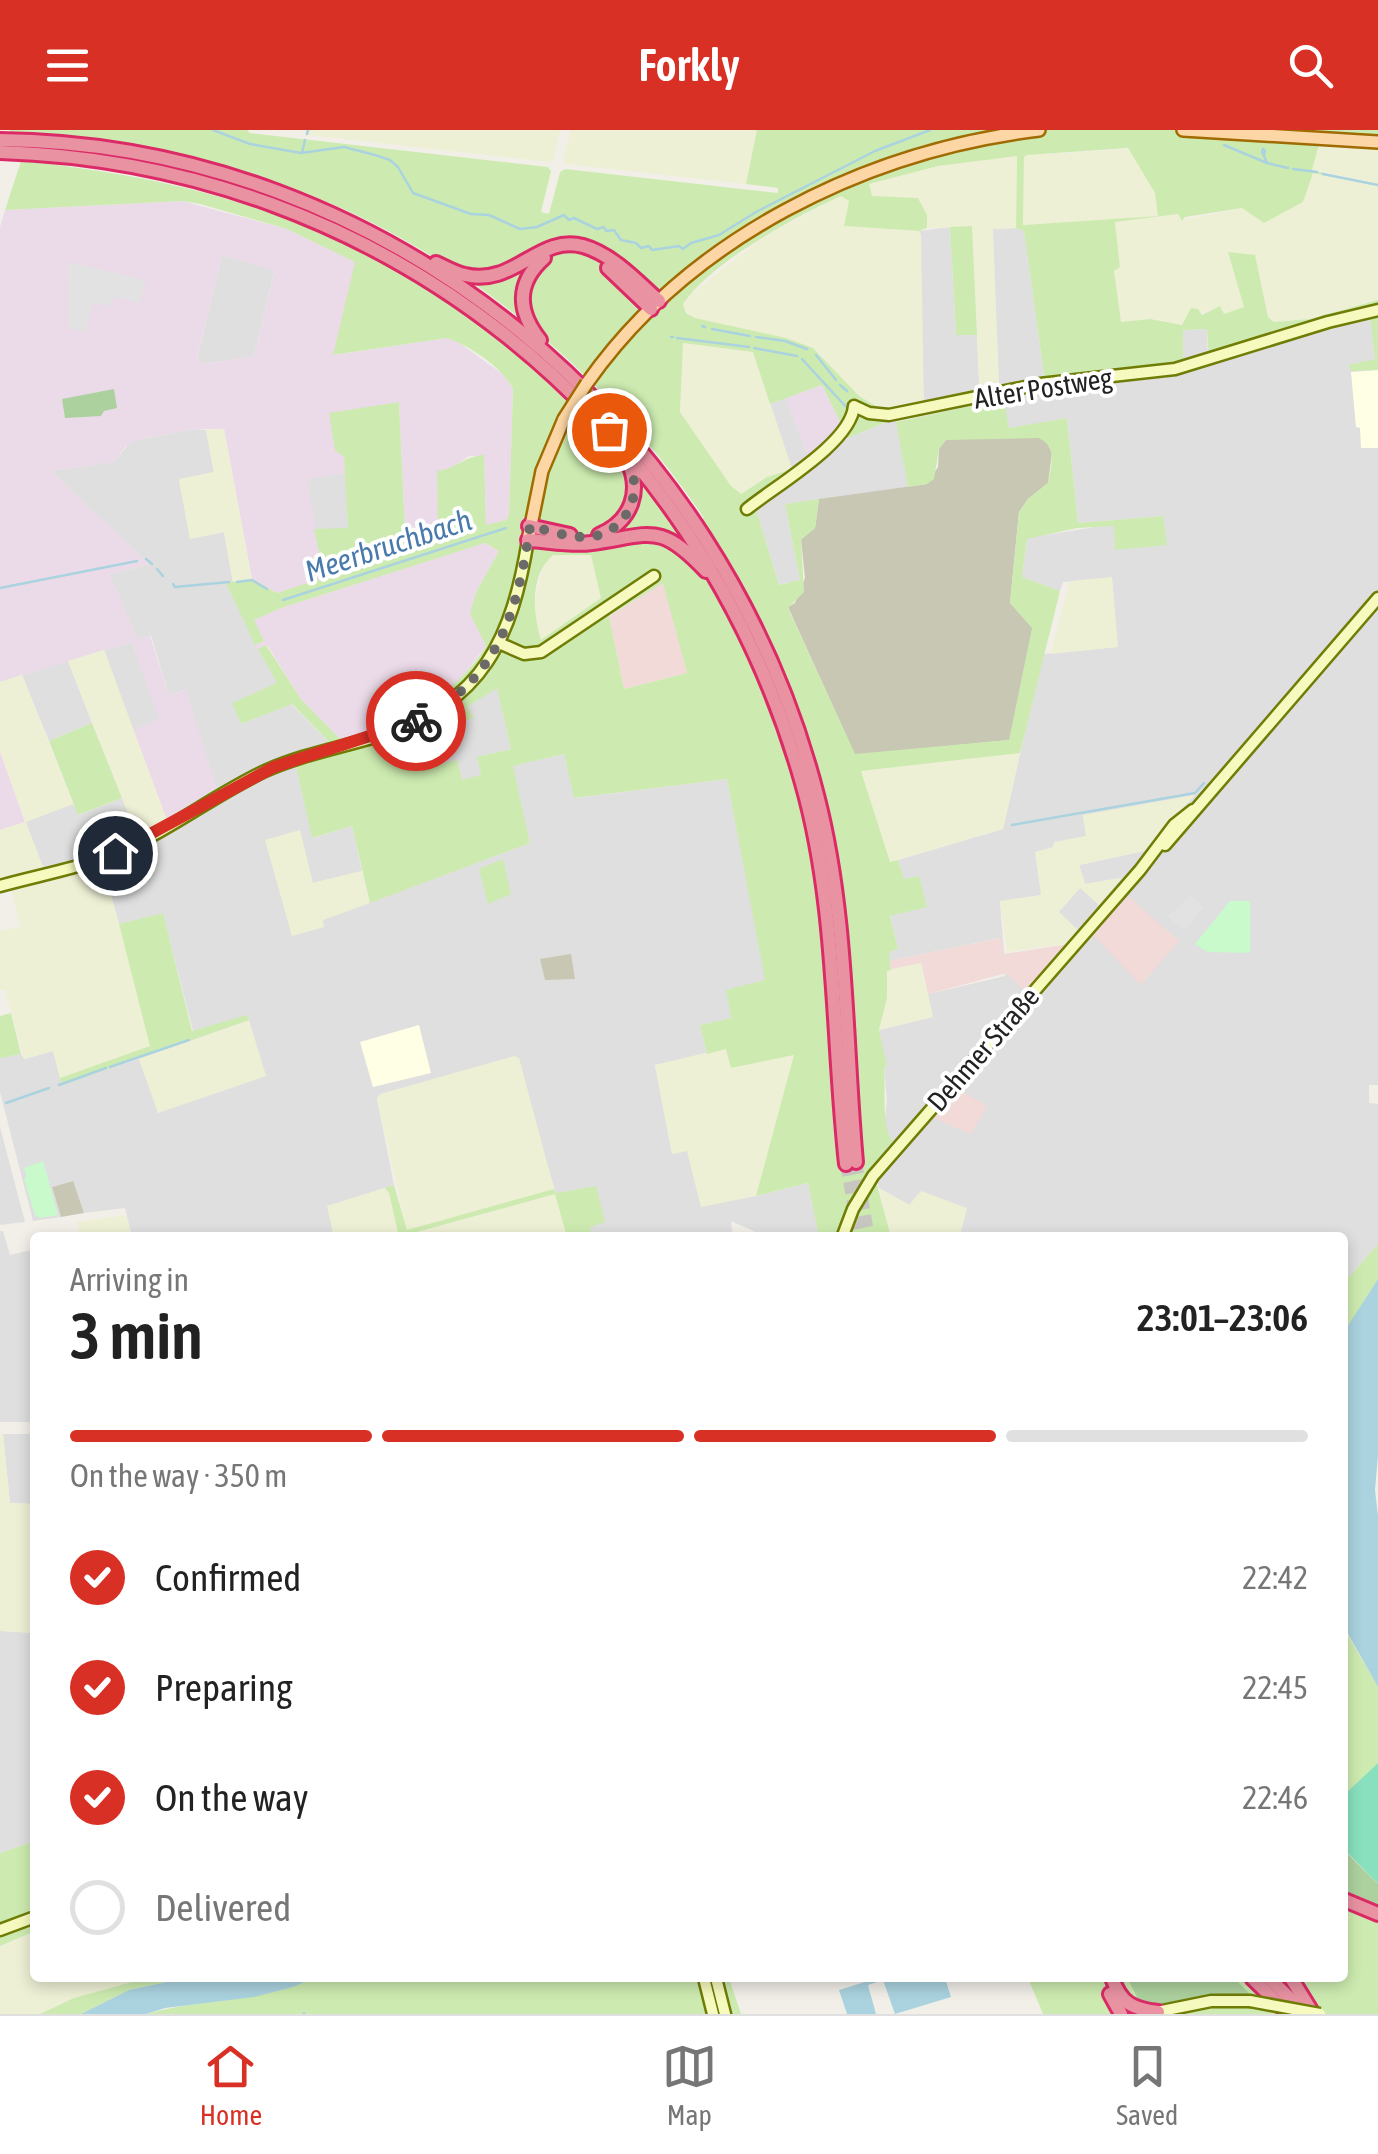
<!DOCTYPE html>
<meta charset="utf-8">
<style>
:root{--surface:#fff;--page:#f6f6f6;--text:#222;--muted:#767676;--line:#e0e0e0;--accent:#d93025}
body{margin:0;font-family:"Asap Condensed",sans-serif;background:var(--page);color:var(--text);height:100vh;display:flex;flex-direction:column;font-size:38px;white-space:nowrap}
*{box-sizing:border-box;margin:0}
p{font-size:32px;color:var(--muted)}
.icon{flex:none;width:55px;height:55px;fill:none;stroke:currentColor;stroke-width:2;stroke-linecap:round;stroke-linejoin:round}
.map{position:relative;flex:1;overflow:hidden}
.drawer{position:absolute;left:30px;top:1102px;width:1318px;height:750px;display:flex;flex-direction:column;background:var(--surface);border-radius:10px;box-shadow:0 5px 15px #0003}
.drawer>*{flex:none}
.pin{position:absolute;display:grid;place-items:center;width:85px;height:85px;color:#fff;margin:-42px;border:5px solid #fff;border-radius:50%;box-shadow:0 2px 10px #0007}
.courier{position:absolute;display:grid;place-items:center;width:100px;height:100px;margin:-50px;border:8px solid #d93025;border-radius:50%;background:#fff;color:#222;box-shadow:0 2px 12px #0007}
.summary em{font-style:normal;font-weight:600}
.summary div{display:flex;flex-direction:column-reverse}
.summary{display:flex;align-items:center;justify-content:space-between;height:170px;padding:0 40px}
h1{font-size:65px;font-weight:600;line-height:75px}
.bar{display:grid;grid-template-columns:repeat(4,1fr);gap:15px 10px;align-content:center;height:120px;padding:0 40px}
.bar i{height:12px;border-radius:8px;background:var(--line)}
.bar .current{background:var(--accent)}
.bar p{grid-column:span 4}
ol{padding:0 40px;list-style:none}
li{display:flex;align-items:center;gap:30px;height:110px}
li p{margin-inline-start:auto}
li .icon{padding:10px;border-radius:50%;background:var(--accent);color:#fff;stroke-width:4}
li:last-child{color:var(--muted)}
li i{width:55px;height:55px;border:5px solid var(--line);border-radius:50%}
header{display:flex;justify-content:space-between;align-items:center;height:130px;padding:0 40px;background:var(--accent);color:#fff;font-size:45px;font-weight:600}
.dock{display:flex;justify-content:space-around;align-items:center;height:140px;border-top:2px solid var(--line);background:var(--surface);font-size:28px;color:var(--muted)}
.dock a{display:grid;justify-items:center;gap:5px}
.dock .current{color:var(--accent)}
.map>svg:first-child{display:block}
.residential{fill:#e0dfdf;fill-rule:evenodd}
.commercial{fill:#f2dad9}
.industrial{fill:#ebdbe8;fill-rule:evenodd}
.education{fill:#ffffe5}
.construction{fill:#c7c7b4}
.farmland{fill:#eef0d5}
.grass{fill:#cdebb0;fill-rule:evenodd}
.forest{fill:#add19e}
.park{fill:#c8facc}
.pitch{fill:#88e0be}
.parking{fill:#e2e2e2}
.water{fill:#aad3df}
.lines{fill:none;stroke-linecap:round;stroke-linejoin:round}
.stream{stroke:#aad3df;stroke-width:2.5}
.highway-tunnel{stroke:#c8c6c1;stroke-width:12;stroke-dasharray:12 6;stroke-linecap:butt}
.secondary-casing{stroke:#707d05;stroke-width:15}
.primary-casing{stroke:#a06b00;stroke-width:16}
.highway-casing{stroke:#dc2a67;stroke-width:18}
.secondary{stroke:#f7fabf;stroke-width:10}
.primary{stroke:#fcd6a4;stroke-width:11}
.highway{stroke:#e892a2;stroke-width:12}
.secondary-bridge-casing{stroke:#707d05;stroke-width:15;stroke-linecap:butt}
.primary-bridge-casing{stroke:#a06b00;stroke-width:16;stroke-linecap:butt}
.secondary-bridge{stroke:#f7fabf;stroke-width:10}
.primary-bridge{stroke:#fcd6a4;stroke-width:11}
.done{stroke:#6b6a68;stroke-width:10;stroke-dasharray:0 18}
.route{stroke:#d93025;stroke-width:12}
.labels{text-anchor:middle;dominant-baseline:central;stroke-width:8;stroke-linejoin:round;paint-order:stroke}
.street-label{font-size:28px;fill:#222;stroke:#fff}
.water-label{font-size:30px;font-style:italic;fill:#4a7aab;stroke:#fff}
</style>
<header><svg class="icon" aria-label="menu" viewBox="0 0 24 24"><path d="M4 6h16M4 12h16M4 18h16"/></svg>Forkly<svg class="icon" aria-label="search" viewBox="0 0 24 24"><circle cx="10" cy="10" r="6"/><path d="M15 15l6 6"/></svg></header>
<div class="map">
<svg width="1378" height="1884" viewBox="0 0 1378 1884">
<rect width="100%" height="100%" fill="#f2efe9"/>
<g class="residential">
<polygon points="950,97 956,204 977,205 980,273 924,285 919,101"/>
<path d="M1016,98L1024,100L1045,252L1182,200L1207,199L1208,230L1369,179L1375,229L1349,236L1378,240V955H1369V973L1378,974V1114L1343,1154L1342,1108L959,1107L967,1078L909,1075L879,1058L872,1036L892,1011L884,996L887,970L884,937L886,936L879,900L933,887L928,864L1005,846L1000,808L889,831V822L898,819L890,785L926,777L903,749L898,730L1003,699L1043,524L1117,517L1112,448L1063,452L1060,461L1022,447L1027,408L1163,386L1078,393L1067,288L1009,299L999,258L992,99ZM1194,665L1144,721L1079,735L1085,754L1120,748L1080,758L1058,782L1082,804L1028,866L1004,823L1000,772L1041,765L1054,713L1087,706L1083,686ZM1249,771L1250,822H1207Z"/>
<polygon points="222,126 275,139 254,226 204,234 197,229"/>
<polygon points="786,268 812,336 848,308 896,288 908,357 785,374 800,450 779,455 756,379 795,349 770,274"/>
<polygon points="194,299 206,300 214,343 179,350 190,408 224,402 233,452 227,454 278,553 233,573 241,594 291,574 341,624 296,636 313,708 352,696 362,741 313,753 266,710 324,797 322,790 530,713 512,636 564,624 575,668 727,649 766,850 732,888 700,895 707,924 655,935 672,1024 687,1020 756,1066 808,1053 820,1107 767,1107 731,1091 733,1107 592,1107 589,1097 596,1057 556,1064 515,926 377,969 394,1055 328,1076 334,1107 132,1107 125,1078 84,1083 72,1051 52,1057 61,1087 33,1091 0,962 0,928 21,924 24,929 53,921 62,954 139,929 159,983 193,901 163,784 119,794 99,723 43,737 25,692 73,674 79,685 122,668 138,706 217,660 185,560 169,565 151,506 138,510 109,444 149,434 50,341 114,332 131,311"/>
<polygon points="346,343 348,399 314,399 306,348"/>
<polygon points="132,512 160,590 133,600 104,520"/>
<polygon points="68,531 92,593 49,611 22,545"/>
<polygon points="497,557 511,619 478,627 481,645 462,651 420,639 411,605 473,588 467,577"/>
<polygon points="0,997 25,1092 0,1095"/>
<polygon points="0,1101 3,1101 10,1125 35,1119 35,1292 0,1292"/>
<polygon points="3,1304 35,1304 35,1374 10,1373"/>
<polygon points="0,1501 35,1503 35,1711 0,1723"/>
</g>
<g class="commercial">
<polygon points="664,452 687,543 624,559 609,486"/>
<polygon points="1128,766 1179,811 1141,855 1093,805"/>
<polygon points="1001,808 1004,824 1075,813 1029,866 1007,843 928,864 921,833 891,840 889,831"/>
<polygon points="957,959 987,976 971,1004 934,988"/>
</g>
<g class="industrial">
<path d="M182,71L287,99L356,132L334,225L447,208L458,212L504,245L513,259L509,385L506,390L486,396L484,326H469L453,337L437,342L439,410L406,421L399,273L339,321L344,327L346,343L307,349L323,440L331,446L277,463L252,449L224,299H194L136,310L125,317L114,332L51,341L149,434L109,444L138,509L150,506L169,565L186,560L217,660L167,690L133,600L159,590L132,512L0,552V97L5,80ZM222,126L275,140L254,226L205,234L197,228Z"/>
<polygon points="822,255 848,308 812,336 786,268"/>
<polygon points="484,413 499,421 476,462 471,484 486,516 460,550 435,569 367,603 341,610 301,569 267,515 258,519 255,515 264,511 253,490 281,478"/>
<polygon points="0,621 25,692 0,700"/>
</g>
<g class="education">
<polygon points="1378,240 1378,318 1361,318 1360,298 1356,297 1351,242"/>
<polygon points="419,895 431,943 373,957 360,912"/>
</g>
<g class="construction">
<polygon points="973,308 1039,308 1047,312 1052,323 1048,353 1028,369 1019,382 1010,473 1033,498 1010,610 855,625 788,477 795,473 805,448 801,409 815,398 819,369 927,354 938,337 939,319 945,310"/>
<polygon points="571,824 575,849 545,850 540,829"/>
<polygon points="73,1051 84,1083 61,1087 52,1057"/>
</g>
<g class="farmland">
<polygon points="309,0 560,0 554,29 549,32 308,5"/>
<polygon points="571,0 757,0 746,54 566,34 563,30"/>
<polygon points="1318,14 1378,18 1378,54 1312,39"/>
<polygon points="1131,19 1155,63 1159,86 1023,95 1024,27 1027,25"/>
<polygon points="1017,26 1016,98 993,99 999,258 1004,269 980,273 972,97 927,98 927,85 918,68 872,67 868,54 938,36"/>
<polygon points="1312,43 1378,56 1378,170 1310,189 1274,192 1268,187 1255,126 1228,123 1245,177 1223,185 1220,177 1186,188 1182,195 1150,189 1120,192 1114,141 1120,136 1115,92 1179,84 1181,90 1242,78 1264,92 1303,72"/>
<polygon points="842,65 850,70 844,96 919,101 921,105 924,285 896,292 894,287 859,267 839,249 819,222 694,188 682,177 687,167 762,108"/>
<polygon points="683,213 753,222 792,339 767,347 740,364 731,357 680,282"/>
<polygon points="224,299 252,449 233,452 224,402 190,409 179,349 214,342 206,300"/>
<polygon points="580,425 590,425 594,428 601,468 541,511 533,477 544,434 553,425"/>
<polygon points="1112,447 1118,517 1050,524 1070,451"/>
<polygon points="104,520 167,690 137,706 68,531"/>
<polygon points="22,545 73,674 26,692 43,737 0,750 0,700 25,692 0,621 0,552"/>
<polygon points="1020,623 1003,699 890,732 861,641"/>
<polygon points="1195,665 1144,721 1079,735 1085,754 1122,748 1099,775 1080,758 1059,782 1082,804 1075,813 1007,822 1000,771 1041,765 1035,722 1054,717 1054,712 1086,706 1083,685"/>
<polygon points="300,700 313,753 362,741 370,773 323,790 324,797 292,806 265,710"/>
<polygon points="103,734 151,916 60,948 53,921 24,929 5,860 0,860 0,801 20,796 11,759"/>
<polygon points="921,833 933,887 879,900 887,868 887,840"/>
<polygon points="249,890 266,946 158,983 139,929"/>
<polygon points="726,918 731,938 794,924 792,934 756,1066 701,1077 687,1021 672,1024 655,935"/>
<polygon points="514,926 519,928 554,1059 407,1101 377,969 380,964"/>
<polygon points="385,1058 389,1063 399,1107 334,1107 327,1076"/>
<polygon points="879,1058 909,1075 921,1061 967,1078 959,1107 891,1107"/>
<polygon points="556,1064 567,1107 406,1108 407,1105"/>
<polygon points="126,1085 132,1107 81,1107 77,1092"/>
<polygon points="0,1304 3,1304 10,1373 35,1374 35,1503 0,1501"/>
<polygon points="35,1801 35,1848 147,1848 74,1868 40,1884 0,1884 0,1816"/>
</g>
<g class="grass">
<path d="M10,0H247L250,3L548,37L551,41L541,82L549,84L560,42L565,39L778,63V58L746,54L757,0H1378V18L1319,14L1312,40L1378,56L1313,43L1303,72L1264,93L1242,78L1185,87L1182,91L1178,84L1115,92L1120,137L1114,141L1121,192L1150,189L1182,195L1191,178L1198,179L1202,185L1220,176L1224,184L1244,177L1228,122L1255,125L1268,187L1274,192L1310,189L1378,170V240L1351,241L1349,235L1375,229L1369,180L1209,231L1207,199L1183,200V236L1045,252L1024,101L1016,98L1017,26L938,36L869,54L872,66L918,68L927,85V98L919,101L844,96L849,71L841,66C795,87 711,132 683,174L686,183L695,188L786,208L813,218L859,266L896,288L848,308L822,255L770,274L753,222L683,213L680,282L731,356L741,364L767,347L792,339L795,349L756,379L779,455L800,450L785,374L819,369L815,398L801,410L804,462L788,478L855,624L1009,610L1032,498L1010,473L1019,382L1028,369L1048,353C1051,336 1058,317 1039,308L946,310L939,319L934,349L927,354L908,357L896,292L1004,269L1009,298L1067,288L1078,393L1163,386L1167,415L1115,420L1114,396L1077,398L1027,409L1022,447L1060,461L1020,623L861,641L890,732L898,730L904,749L919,746L927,777L890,786L898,819L889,822L891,840L887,841V868L879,900L887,936L884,937C886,958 881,998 893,1011L872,1036L891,1107H819L808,1053L756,1066L794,925L731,938L726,919L707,924L700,895L731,888L726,860L765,850L727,649L574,668L564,624L513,636L530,713L370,773L352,696L312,708L296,636L340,623L292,574L241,594L232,573L277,553L258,519L266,515L301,569L341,610C397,595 455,567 486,516L470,484L476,462L499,421L485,413L281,478L254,490L264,511L255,515L226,453L252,449L277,463L329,446L323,440L314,399L348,398L344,327L335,320L329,283L399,272L406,421L438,410L437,341C456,339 464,326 484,325L486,395L506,390L509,385L513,259C502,237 470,216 447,208L333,225L355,132L287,99L200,74L182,71L5,80L21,31C216,51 364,99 517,225C555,257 595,292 626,331C646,355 663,380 681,405L704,388C599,231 434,99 251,44C172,21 92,9 11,3ZM1128,18L1155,63L1158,86L1023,95L1024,27L1027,25ZM553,425H591L601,468L541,510C533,483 529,446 553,425ZM663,453L687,543L624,559L609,486ZM497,558L511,619L477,627L481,645L462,650L457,630L420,638L411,605L474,588L467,577ZM852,862L863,1034L841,1037L834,1007L826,865Z"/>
<polygon points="972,96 977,205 956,205 950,97"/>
<polygon points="92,593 122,668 78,685 49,611"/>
<polygon points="503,729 511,764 488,774 479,739"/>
<polygon points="163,783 192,901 247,885 249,890 62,955 60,948 150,916 119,794"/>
<polygon points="11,883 21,924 0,928 0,886"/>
<polygon points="394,1055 407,1100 554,1059 556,1063 596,1056 605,1092 590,1097 592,1107 567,1107 555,1064 399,1107 389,1063 385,1058"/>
<polygon points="1378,1114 1378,1149 1343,1205 1343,1154"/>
<polygon points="1342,1495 1378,1557 1378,1633 1343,1667"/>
<polygon points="35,1711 35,1801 0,1816 0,1723"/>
<polygon points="1343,1763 1378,1776 1378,1884 1043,1884 1028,1848 1127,1848 1137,1867 1153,1877 1199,1868 1250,1865 1234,1848 1342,1848"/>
<polygon points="147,1848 185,1848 129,1860 81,1884 40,1884 74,1868"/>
<path d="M314,1848H729L741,1884H146C201,1868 261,1873 314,1848Z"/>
</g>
<g class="forest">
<polygon points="114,259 117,278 104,281 101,286 65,288 62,269"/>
<polygon points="1342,1718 1378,1754 1378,1776 1343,1763"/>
<path d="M1127,1848H1234L1251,1865C1212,1864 1169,1882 1132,1870L1137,1867Z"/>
</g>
<g class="park">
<polygon points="1230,771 1250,771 1250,823 1207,822 1195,814"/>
<polygon points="43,1031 58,1085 40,1088 35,1085 24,1049 27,1047 24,1038"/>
</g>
<polygon class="pitch" points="1378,1633 1378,1754 1343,1718 1342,1667"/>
<g class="parking">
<polygon points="67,132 146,150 140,173 114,167 111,176 93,172 85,202 69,198"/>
<polygon points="421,545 425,560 379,581 373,560"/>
<polygon points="1190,765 1204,777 1185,800 1167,787"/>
</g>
<g class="water">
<polygon points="1378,1149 1378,1325 1375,1360 1378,1386 1378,1557 1343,1495 1342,1205"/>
<polygon points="185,1848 314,1848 293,1857 254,1867 165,1878 146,1884 81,1884 129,1860"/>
<polygon points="878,1848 945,1848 951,1867 895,1884 883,1850 868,1855 876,1884 847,1884 839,1860"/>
</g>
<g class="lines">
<g class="stream">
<polyline points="213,0 250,14 301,23 344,17 375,25 390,30 398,37 413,63 471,84 489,85 520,99 537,97 564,85 569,90 574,88 597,99 604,97 606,101 614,100 621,110 636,113 641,118 649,116 652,120 679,116 683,119 691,113 719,105 756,82 875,21 930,0"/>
<polyline points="307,4 308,0"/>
<polyline points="1224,15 1267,33"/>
<polygon points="1263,19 1265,21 1264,26 1262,22"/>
<polyline points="302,23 305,10"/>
<polyline points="1264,26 1267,33 1288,38"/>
<polyline points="1293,39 1317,42"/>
<polyline points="1323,44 1378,55"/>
<polyline points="702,196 705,197"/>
<polyline points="712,199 750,206"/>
<polyline points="671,207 673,207"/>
<polyline points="756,207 785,211 807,219"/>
<polyline points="677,208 749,217"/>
<polyline points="754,218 797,226"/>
<polyline points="816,225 836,250"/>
<polyline points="802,229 848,279"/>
<polyline points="840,255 847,261"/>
<polyline points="146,429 152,434"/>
<polyline points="157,439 163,446"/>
<polyline points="237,452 252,450 267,459"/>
<polyline points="173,454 175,457 229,452"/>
<polyline points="0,458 137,431"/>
<polyline points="283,470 506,398"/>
<polyline points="1012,695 1195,663 1204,653"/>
<polyline points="110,937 189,910"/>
<polyline points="59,955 106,938"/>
<polyline points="6,973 49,958"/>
<polyline points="304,1883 304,1884"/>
</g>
<g class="highway-tunnel">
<polyline points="856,1032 869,1108"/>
<polyline points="846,1034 859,1108"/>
</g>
<defs>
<g id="secondary">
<path d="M747,379C775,356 851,313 854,276L869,283L889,285L1040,254L1175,239L1328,192L1378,180"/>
<polyline points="499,513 524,524 541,522 654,446"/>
<polyline points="1165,715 1378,468"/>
<path d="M0,756C39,745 81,738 118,722C169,701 214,665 265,641C303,624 343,617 382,605C484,573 512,507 528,410"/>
<polyline points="842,1108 853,1079 873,1046 1140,740 1174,695 1193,680"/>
<polyline points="0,1800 35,1787"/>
<polyline points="704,1848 713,1884"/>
<polyline points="716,1848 725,1884"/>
<polyline points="1152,1883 1211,1871 1250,1871"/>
</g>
<g id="primary">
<polyline points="1183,0 1378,12"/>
<path d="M587,253C689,108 865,21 1039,0"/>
<polyline points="528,410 542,341 564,289"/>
</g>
<g id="highway">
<path d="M0,10C388,14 722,294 817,665C848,784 845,910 856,1032"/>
<path d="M0,22C381,34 698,287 802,653C837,776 832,907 846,1034"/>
<path d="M436,133C445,137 455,143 465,145C514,157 539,104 583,116C612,124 638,152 659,171"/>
<polyline points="608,138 651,179"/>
<path d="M540,210C518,182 515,154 544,128"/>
<polyline points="529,396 570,405"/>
<path d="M599,405C632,391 643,360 626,328"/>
<path d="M528,410C548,411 571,416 592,413C651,405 659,391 706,441"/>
<polyline points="1342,1769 1378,1784"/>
<path d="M1112,1848C1121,1873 1132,1879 1158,1882"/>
<polyline points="1252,1848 1289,1884"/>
<polyline points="1269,1848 1306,1884"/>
<polyline points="1291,1848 1312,1882"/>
<polyline points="1110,1864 1121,1884"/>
</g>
</defs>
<use href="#secondary" class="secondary-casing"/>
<use href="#primary" class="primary-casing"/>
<use href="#highway" class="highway-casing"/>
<use href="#secondary" class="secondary"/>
<use href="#primary" class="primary"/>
<use href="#highway" class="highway"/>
<defs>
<polyline id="secondary-bridge" points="1250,1871 1320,1884"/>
<polyline id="primary-bridge" points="564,289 587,253"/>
</defs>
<use href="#secondary-bridge" class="secondary-bridge-casing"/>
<use href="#primary-bridge" class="primary-bridge-casing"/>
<use href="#secondary-bridge" class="secondary-bridge"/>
<use href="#primary-bridge" class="primary-bridge"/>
</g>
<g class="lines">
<path class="done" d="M416,591C499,551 518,480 530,396C547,400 566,407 584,407C618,408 642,374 632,342C628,327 617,314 609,300"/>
<polyline class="route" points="115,723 274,637 416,591"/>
</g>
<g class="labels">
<g class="street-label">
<text transform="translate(1043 258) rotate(-9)">Alter Postweg</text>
<text transform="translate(983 919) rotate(-49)">Dehmer Straße</text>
</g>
<g class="water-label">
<text transform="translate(388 415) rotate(-18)">Meerbruchbach</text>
</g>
</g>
</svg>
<div class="pin" style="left:609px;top:300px;background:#ea580c"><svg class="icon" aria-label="bag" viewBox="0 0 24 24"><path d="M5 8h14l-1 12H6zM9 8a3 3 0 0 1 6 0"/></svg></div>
<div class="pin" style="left:115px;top:723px;background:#1f2937"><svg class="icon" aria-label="home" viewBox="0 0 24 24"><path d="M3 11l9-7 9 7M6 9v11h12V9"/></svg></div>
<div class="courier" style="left:416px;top:591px"><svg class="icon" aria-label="bike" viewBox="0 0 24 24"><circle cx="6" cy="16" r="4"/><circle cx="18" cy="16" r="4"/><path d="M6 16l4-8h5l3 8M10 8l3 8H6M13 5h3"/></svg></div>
<section class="drawer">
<div class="summary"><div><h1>3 min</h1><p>Arriving in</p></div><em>23:01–23:06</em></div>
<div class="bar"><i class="current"></i><i class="current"></i><i class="current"></i><i></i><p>On the way · 350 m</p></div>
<ol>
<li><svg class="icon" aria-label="check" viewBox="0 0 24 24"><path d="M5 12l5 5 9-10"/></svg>Confirmed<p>22:42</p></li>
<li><svg class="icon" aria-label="check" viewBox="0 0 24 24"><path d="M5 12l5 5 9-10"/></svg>Preparing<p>22:45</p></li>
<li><svg class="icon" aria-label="check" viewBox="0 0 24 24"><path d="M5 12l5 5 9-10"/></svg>On the way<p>22:46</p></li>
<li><i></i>Delivered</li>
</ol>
</section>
</div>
<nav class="dock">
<a class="current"><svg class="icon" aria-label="home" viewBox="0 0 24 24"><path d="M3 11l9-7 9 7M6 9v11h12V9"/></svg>Home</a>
<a><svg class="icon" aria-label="map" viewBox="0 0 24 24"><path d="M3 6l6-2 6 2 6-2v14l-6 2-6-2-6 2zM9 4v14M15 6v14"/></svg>Map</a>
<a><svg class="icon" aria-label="saved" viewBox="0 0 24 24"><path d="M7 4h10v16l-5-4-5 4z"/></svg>Saved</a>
</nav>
